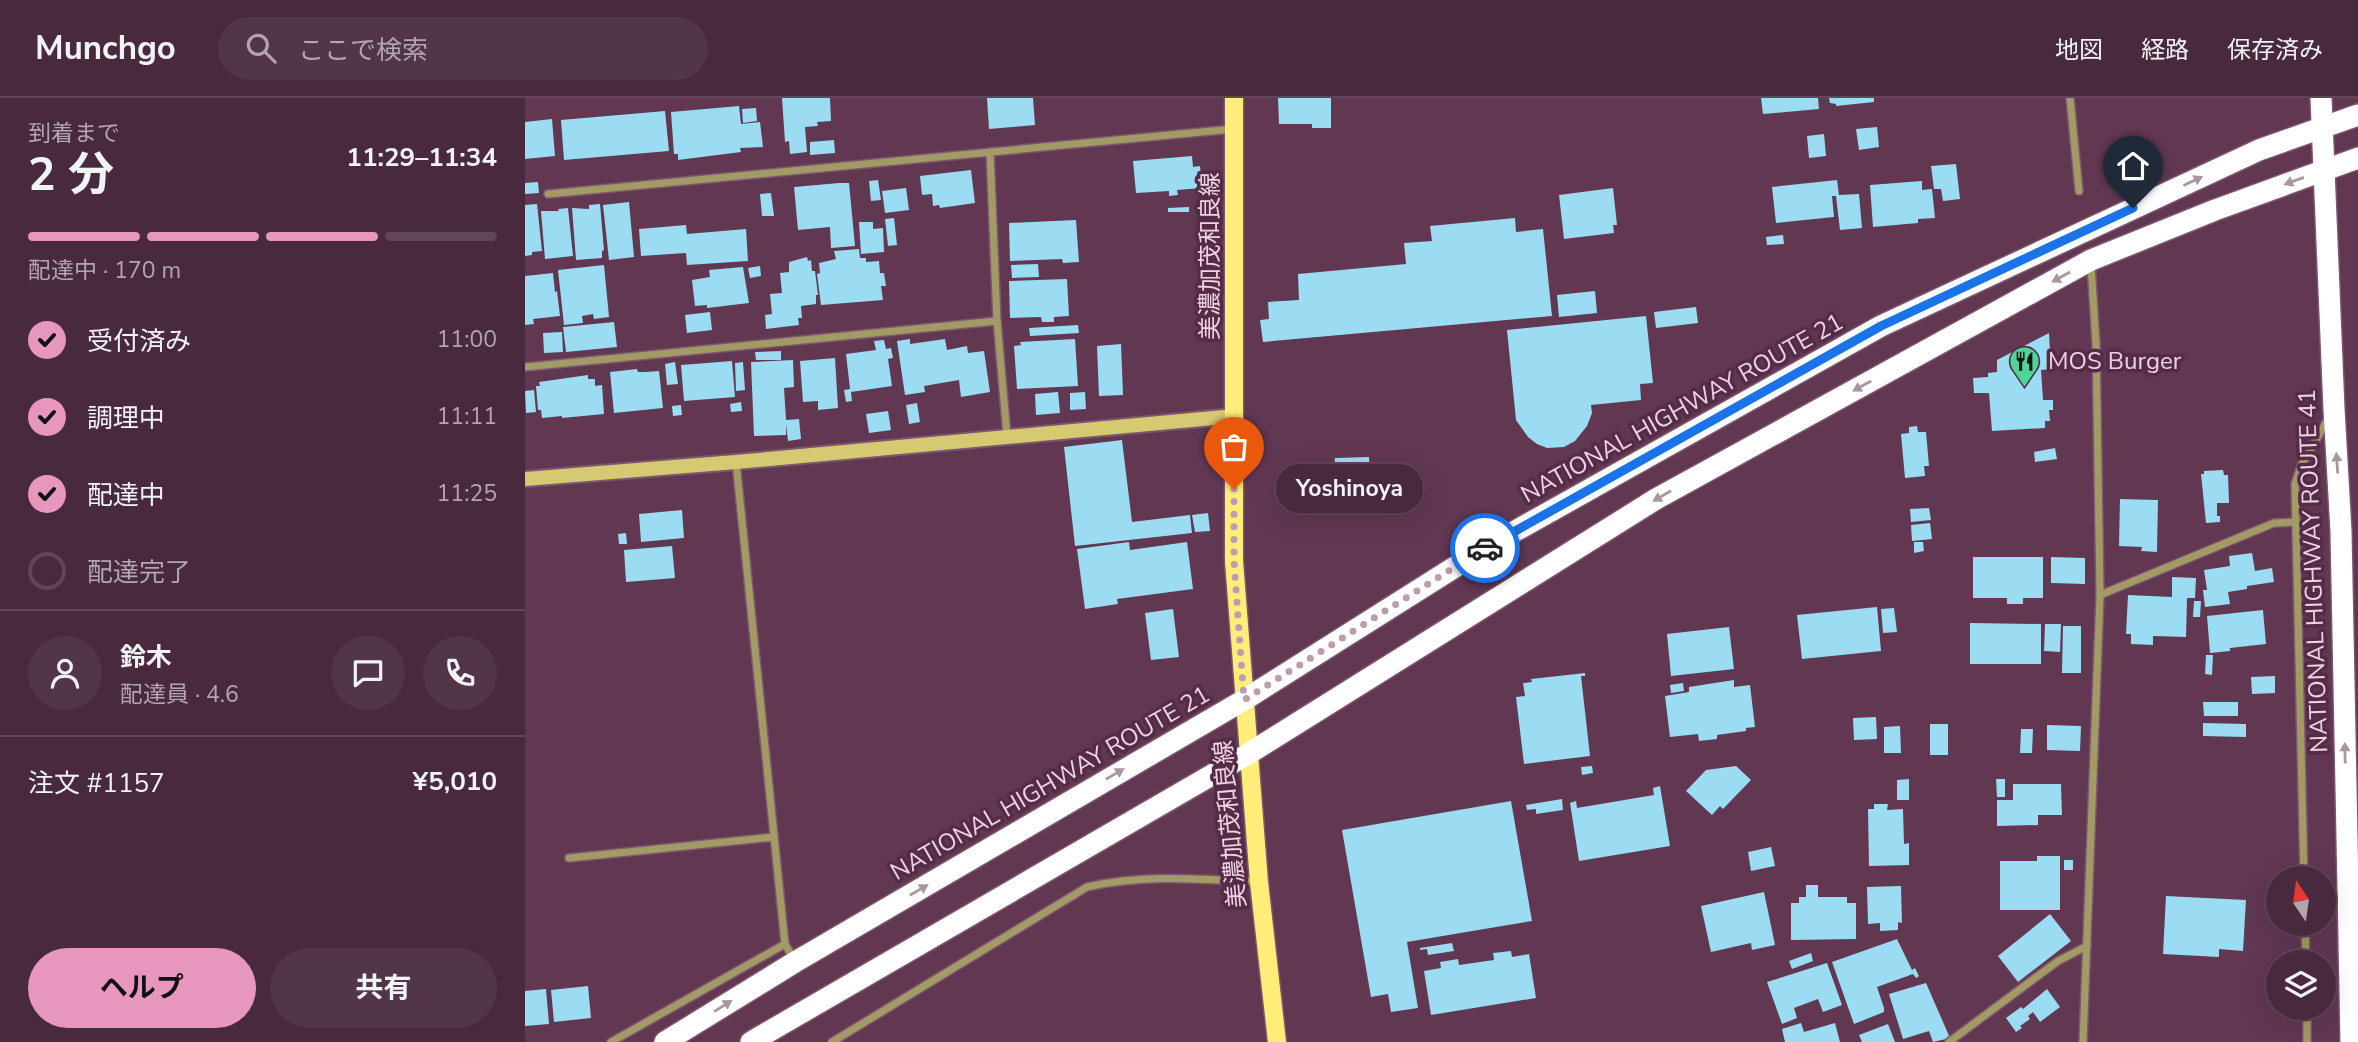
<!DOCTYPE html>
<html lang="ja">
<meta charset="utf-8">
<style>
:root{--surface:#49293e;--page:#533549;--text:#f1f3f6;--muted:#b1a6b0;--line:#614558;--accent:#e797bd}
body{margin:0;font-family:"Nunito Sans","Noto Sans JP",sans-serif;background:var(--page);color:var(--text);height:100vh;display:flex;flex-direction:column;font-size:26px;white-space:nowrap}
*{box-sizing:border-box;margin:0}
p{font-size:23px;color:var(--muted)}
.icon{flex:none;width:38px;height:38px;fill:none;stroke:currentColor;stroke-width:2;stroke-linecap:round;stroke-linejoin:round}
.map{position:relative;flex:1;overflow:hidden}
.details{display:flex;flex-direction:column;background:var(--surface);width:525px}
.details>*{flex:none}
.needle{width:46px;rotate:347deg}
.tools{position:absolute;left:1741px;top:768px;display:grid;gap:14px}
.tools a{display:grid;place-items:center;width:70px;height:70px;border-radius:50%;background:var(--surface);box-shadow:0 7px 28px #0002,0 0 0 2px var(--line);font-size:35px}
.pin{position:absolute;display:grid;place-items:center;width:60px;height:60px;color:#fff;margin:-72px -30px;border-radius:50% 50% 50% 0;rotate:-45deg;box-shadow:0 0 7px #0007}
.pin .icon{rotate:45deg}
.courier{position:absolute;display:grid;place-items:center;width:70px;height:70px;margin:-35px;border:5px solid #1a73e8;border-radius:50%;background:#fff;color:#222;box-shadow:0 2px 9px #0007}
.bubble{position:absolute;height:49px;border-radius:24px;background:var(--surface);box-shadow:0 7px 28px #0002,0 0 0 2px var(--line);font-size:23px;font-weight:700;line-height:49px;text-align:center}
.overview em{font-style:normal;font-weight:700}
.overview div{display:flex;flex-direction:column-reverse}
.overview{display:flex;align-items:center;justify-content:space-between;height:119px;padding:0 28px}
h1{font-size:46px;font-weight:700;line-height:52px}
.bar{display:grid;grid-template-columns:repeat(4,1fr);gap:10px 7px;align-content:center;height:84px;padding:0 28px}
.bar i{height:9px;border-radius:5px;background:var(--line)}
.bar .current{background:var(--accent)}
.bar p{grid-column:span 4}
.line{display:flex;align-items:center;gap:18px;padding:0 28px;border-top:2px solid var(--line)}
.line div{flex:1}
.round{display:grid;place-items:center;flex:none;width:74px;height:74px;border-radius:37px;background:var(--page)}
ol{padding:0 28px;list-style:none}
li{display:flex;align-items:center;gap:21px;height:77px}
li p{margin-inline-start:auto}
li .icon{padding:7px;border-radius:50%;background:var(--accent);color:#111;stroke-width:4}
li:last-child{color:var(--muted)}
li i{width:38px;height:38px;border:4px solid var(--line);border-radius:50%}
.button{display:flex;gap:14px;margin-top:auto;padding:14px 28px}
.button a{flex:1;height:80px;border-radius:42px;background:var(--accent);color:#111;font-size:28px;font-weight:700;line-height:80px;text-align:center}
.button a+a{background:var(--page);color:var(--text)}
header{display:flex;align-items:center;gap:42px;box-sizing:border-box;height:98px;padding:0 35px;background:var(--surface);border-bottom:2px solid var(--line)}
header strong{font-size:33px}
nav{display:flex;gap:38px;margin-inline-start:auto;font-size:24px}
.search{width:490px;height:63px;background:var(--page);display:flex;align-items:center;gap:18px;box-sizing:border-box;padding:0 24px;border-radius:38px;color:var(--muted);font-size:26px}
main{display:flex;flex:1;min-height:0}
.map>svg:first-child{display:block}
.building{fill:#9bdcf2}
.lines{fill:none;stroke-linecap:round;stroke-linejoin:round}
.street-casing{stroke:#7d566f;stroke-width:10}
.secondary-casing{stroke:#7d566f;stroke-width:18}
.primary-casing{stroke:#7d566f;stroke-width:21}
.highway-casing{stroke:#7d566f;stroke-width:24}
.street{stroke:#a29b65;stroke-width:7}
.secondary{stroke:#d6c972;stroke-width:14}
.primary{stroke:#feed79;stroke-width:18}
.highway{stroke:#fff;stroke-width:21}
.oneway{fill:#aa96a3}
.done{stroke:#bd9cb0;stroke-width:7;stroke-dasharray:0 12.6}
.route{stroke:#1a73e8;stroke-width:9}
.labels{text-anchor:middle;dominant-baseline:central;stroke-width:7;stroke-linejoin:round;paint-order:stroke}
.street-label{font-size:24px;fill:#eed3e3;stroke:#552c47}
.poi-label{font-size:24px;fill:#eed3e3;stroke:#552c47;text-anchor:start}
</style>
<header>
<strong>Munchgo</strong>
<div class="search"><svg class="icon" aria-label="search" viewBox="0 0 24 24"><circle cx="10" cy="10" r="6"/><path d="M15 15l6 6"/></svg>ここで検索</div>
<nav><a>地図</a><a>経路</a><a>保存済み</a></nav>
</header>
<main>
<section class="details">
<div class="overview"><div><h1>2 分</h1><p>到着まで</p></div><em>11:29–11:34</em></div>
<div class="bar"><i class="current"></i><i class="current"></i><i class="current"></i><i></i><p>配達中 · 170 m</p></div>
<ol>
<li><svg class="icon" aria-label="check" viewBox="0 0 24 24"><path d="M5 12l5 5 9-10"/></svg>受付済み<p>11:00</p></li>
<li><svg class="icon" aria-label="check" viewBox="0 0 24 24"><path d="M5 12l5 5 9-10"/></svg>調理中<p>11:11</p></li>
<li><svg class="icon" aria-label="check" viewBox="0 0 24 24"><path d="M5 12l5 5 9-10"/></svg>配達中<p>11:25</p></li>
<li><i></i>配達完了</li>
</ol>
<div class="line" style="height:126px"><a class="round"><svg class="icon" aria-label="person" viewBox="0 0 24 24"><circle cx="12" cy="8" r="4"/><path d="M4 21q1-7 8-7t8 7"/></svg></a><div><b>鈴木</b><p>配達員 · 4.6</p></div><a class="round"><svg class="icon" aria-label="chat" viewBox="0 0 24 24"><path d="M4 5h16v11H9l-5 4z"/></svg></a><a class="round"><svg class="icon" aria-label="phone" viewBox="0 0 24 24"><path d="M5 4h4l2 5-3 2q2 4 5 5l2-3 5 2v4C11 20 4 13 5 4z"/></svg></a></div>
<div class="line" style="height:91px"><div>注文 #1157</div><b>¥5,010</b></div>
<div class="button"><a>ヘルプ</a><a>共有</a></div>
</section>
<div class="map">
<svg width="1833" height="944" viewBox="0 0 1833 944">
<rect width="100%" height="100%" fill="#613752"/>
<g class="building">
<polygon points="257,0 305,0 306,23 292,24 293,28 280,29 282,54 265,56 264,43 260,44"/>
<polygon points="462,0 508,0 510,27 464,31"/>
<polygon points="753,0 806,0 806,30 787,30 787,26 754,26"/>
<polygon points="1236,0 1293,0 1294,11 1238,16"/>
<polygon points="1304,0 1349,0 1349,4 1311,8 1311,6 1305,5"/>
<polygon points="214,8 216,26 235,24 238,49 215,50 216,54 153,62 153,56 149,56 146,14"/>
<polygon points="231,10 232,23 218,25 217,11"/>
<polygon points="140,13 144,53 39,62 36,22"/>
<polygon points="27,21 30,58 0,61 0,24"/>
<polygon points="1352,29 1354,49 1334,52 1331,31"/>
<polygon points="1299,36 1301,58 1284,60 1282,38"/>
<polygon points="309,42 310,55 285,57 285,44"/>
<polygon points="667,58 668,69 675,68 677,90 652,92 653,97 644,98 644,93 611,95 608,63"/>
<polygon points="1431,66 1435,101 1418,103 1416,91 1409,91 1406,68"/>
<polygon points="446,72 450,105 415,110 414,107 408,108 407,96 397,97 395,78"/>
<polygon points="353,82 356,102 346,103 344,83"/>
<polygon points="1312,82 1314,97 1334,96 1337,130 1315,132 1311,98 1307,98 1309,119 1251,125 1247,89"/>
<polygon points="1397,83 1397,92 1407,91 1410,120 1393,121 1393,125 1348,129 1345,87"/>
<polygon points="13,84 14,95 0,96 0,85"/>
<polygon points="314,85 324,85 330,148 306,150 305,129 273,132 269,89"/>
<polygon points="381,90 384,112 360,115 357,93"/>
<polygon points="1088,90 1092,127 1088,127 1089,135 1039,141 1034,97"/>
<polygon points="246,95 249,118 237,118 235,96"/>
<polygon points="104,104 109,159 84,162 78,107"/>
<polygon points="12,106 17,153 7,154 7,157 0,158 0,107"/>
<polygon points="75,106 79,152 77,153 77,160 51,162 47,110 64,111 64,107"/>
<polygon points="664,109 664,114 643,114 643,110"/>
<polygon points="43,110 48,158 20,161 16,113 34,113 33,111"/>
<polygon points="369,120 372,147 363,148 360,121"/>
<polygon points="990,120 991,134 1018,131 1027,218 738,244 735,222 744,221 743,204 774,202 773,176 881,166 879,145 907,143 905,128"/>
<polygon points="551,122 554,164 538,165 537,161 485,163 484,125"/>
<polygon points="334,124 348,124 348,131 358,130 359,154 336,156"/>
<polygon points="161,127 162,136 221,131 223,163 162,167 161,155 116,158 114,131"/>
<polygon points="1258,137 1259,146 1242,147 1241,139"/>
<polygon points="334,151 335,160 341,160 341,164 354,163 355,175 359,175 361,188 356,188 358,202 296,207 292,176 295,175 294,165 311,161 309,153"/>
<polygon points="282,159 283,163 286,162 287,173 290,173 293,197 291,197 291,206 276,208 277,220 273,220 274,227 241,231 240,217 247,216 245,196 257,195 255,175 264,174 264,164"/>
<polygon points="513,166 514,179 487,180 486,167"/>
<polygon points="79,167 84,219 69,221 68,216 57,218 58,225 39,227 33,172"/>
<polygon points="235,168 236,178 225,180 223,170"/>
<polygon points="218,169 224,205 182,210 182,207 170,208 167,182 185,179 184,172"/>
<polygon points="28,175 30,194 32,193 35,218 8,221 9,226 0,227 0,178"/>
<polygon points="542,181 544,218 529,219 529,224 517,224 516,219 485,220 484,183"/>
<polygon points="1070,193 1072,215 1034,219 1032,197"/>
<polygon points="1171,209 1173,225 1131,230 1129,214"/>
<polygon points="185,214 187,232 162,235 160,217"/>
<polygon points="1121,218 1128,285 1115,286 1116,302 1066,307 1067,315 1062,328 1050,343 1039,349 1022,350 1012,346 1003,339 991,322 982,232"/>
<polygon points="89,224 92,249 41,254 38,229"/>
<polygon points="553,227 554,235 505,238 504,230"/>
<polygon points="37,234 38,254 19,255 18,235"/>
<polygon points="1524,235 1526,271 1516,272 1518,302 1528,302 1528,312 1524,312 1525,323 1520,323 1520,330 1467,333 1464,295 1449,295 1448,280 1463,279 1463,275 1472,274 1472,262"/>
<polygon points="385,241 385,246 420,241 422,252 442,248 443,255 459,253 465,294 436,299 434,282 399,288 400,294 380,297 372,243"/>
<polygon points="550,241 553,288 492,291 489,248 496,247 495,244"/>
<polygon points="359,242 361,251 366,250 368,260 363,261 367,288 326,294 327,303 321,304 319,292 325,291 321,256 351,252 349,243"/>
<polygon points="596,246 598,297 574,298 572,248"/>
<polygon points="256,253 256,262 231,262 230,254"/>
<polygon points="310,260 313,310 293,312 293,303 278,304 275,263"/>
<polygon points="268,262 269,289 259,290 261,322 274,321 276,341 263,343 261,326 261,337 229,338 226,264"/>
<polygon points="207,263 210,299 159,303 156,267"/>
<polygon points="150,264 153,286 142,287 140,266"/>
<polygon points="218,264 220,292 211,293 210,265"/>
<polygon points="112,271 113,274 120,274 134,273 138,310 89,315 85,274"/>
<polygon points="63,277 63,281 70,281 70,288 77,287 79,316 37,320 37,318 17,320 16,312 13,312 11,288 15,288 14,284"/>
<polygon points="9,292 11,314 1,315 0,293"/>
<polygon points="533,294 535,315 511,317 510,296"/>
<polygon points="560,294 561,311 545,312 545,295"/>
<polygon points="216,304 217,313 206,314 205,306"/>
<polygon points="392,305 395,324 384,326 381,307"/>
<polygon points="156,307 157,317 148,318 147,308"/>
<polygon points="363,313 366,332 344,335 341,316"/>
<polygon points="1392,328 1393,334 1401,334 1404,368 1399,368 1400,378 1380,380 1376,336 1384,335 1384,329"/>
<polygon points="597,342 607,424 665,417 667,435 550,448 539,349"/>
<polygon points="1530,350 1532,361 1510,364 1509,354"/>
<polygon points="844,359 847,415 811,416 811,410 805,410 804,383 808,383 810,360"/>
<polygon points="1698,372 1699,377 1703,377 1704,405 1692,405 1692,418 1695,418 1695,424 1681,425 1676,376 1679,376 1679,373"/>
<polygon points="1595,401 1633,402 1632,454 1616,453 1617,449 1594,448"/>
<polygon points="1404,410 1406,422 1386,424 1385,411"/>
<polygon points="157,412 159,440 116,444 114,416"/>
<polygon points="683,415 685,433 670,434 667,417"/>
<polygon points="1405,425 1407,441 1387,443 1386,427"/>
<polygon points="101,435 102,446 94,446 93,436"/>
<polygon points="604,444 605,452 662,444 668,491 592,501 593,506 560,511 552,451"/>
<polygon points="1389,444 1398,444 1399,453 1389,455"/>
<polygon points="147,448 150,480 101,484 99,452"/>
<polygon points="1727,455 1730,473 1747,470 1749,484 1722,488 1722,491 1703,494 1705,506 1680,509 1678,492 1682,492 1679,472 1705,468 1704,458"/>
<polygon points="1448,459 1518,459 1518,500 1498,500 1498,506 1482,506 1482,500 1448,500"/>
<polygon points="1526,459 1560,460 1560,486 1526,485"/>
<polygon points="1647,479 1671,480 1670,500 1662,500 1661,539 1628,538 1628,547 1606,546 1606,536 1601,536 1603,497 1647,499"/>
<polygon points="1669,503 1676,503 1675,519 1668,519"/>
<polygon points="1352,509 1356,553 1277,561 1272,517"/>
<polygon points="1369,510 1372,534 1358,535 1356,511"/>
<polygon points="648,511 654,559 626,562 620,515"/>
<polygon points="1738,512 1741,546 1705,550 1705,553 1685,555 1682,518"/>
<polygon points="1445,525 1516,526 1516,566 1445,566"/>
<polygon points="1520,526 1536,526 1535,554 1519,553"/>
<polygon points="1538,528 1556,528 1556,575 1537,575"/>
<polygon points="1204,529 1209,571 1146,578 1142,536"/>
<polygon points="1681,557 1688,557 1687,577 1680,576"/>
<polygon points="1060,575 1060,578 1056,578 1065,658 999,666 991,599 1000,598 998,585 1007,584 1006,581"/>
<polygon points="1750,578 1750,595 1727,596 1726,579"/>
<polygon points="1209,582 1209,589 1225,587 1230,629 1221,630 1221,633 1192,637 1192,641 1174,643 1173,636 1145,639 1140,598 1164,594 1164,589"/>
<polygon points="1158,585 1159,593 1146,595 1145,587"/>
<polygon points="1678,604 1713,604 1713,618 1679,618"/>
<polygon points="1351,619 1352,641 1329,642 1328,620"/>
<polygon points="1678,625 1721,626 1721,639 1678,638"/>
<rect x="1405" y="626" width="18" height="31"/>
<polygon points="1522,627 1556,628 1555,653 1522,652"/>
<polygon points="1375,628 1376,655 1359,655 1359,629"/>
<polygon points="1496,631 1508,631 1507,655 1495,655"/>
<polygon points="1067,668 1068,675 1057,677 1056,669"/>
<polygon points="1211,668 1226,682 1198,711 1195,708 1187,717 1161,693 1181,672"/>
<polygon points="1384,681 1384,702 1372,702 1372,682"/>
<polygon points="1471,681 1480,681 1480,699 1472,699"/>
<polygon points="1488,686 1536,686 1537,717 1513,717 1513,727 1472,728 1472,702 1488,702"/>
<polygon points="1135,688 1145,748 1054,763 1045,705 1051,703 1052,710 1129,697 1128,690"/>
<polygon points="1037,701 1038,712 1011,716 1011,711 1002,712 1001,707"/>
<polygon points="986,703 1007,823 882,844 893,910 866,914 863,896 846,899 817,732"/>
<polygon points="1349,706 1363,706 1362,712 1378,711 1379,746 1384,745 1384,767 1344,768 1343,711 1349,711"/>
<polygon points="1246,749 1250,768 1226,773 1223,754"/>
<polygon points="1512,758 1535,758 1535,812 1475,812 1475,763 1512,763"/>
<rect x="1539" y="762" width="9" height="10"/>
<polygon points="1281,787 1293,787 1293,799 1322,799 1322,805 1331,805 1331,841 1266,842 1266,805 1274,805 1274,799 1281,799"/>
<polygon points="1376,788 1377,825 1373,824 1373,832 1355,833 1355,825 1343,826 1342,789"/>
<polygon points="1239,794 1250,847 1227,852 1226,845 1186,854 1176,808"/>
<polygon points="1641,798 1721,802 1718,853 1694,851 1694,859 1638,856"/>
<polygon points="1525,816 1546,843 1493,884 1473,858"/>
<polygon points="1372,841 1387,872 1390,870 1394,878 1391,880 1388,876 1352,889 1359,910 1359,914 1329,926 1307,864"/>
<polygon points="927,845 929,853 903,857 902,851 895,852 895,850"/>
<polygon points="986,853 987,859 1004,856 1011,900 906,917 899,873 916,870 915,864 933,861 934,867 969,862 968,855"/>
<polygon points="1286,855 1288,863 1267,871 1264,863"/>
<polygon points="1302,865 1317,907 1298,914 1293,901 1269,910 1272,920 1257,926 1242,884"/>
<polygon points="1401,885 1425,940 1408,944 1404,933 1378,941 1364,896"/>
<polygon points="63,888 66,920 29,924 26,892"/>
<polygon points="21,891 24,926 0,928 0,893"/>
<polygon points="1522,891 1535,909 1515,924 1508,914 1503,918 1505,921 1495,928 1497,930 1491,934 1481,920 1496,909 1498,911"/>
<polygon points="1276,925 1279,934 1310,925 1315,944 1260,944 1257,931"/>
<polygon points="1363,926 1370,944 1337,944 1334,937"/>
</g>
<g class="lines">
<defs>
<g id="street">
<polyline points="1545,0 1554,93"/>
<polyline points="465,54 472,223 482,337"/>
<polyline points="23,96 708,31"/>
<polyline points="0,269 472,223"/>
<polyline points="211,364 260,846 268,860"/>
<polyline points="1575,497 1749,425 1772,424"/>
<polyline points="44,760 249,739"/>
<polyline points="1779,780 1770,386 1776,368 1803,321"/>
<polyline points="1780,826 1781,864"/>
<polyline points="1782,910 1782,944"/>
<polyline points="86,944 260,846"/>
<path d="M307,944L562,789C618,776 676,781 733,784"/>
<polyline points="1424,944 1533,863 1562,848"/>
<polyline points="1558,944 1575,497 1571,245 1566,167"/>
</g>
<polyline id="secondary" points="0,381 211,364 710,318"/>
<polyline id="primary" points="709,0 709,463 734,784 752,944"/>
<g id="highway">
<polyline points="1796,0 1809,311 1816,433 1826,944"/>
<polyline points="140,944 270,864 719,602 960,450 1356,228 1734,52 1833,17"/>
<polyline points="226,944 723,656 1131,401 1566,162 1690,112 1833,60"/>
</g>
</defs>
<use href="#street" class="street-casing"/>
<use href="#secondary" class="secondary-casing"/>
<use href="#primary" class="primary-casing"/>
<use href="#highway" class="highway-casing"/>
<use href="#street" class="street"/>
<use href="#secondary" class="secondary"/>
<use href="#primary" class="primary"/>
<use href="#highway" class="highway"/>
</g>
<defs><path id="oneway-solid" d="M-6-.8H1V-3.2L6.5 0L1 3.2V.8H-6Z" transform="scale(1.75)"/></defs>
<g class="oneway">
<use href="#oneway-solid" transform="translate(1668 83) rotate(-25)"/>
<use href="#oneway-solid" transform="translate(1769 83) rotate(160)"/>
<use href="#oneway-solid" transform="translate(1536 179) rotate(151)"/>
<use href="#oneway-solid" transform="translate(1337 288) rotate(151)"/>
<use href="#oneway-solid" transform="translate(1812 365) rotate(-94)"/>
<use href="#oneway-solid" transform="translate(1137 398) rotate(150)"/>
<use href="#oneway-solid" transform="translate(1820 655) rotate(-91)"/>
<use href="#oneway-solid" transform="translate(590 676) rotate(-30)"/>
<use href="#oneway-solid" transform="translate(394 792) rotate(-30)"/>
<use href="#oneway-solid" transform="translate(198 908) rotate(-32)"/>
</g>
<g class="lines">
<polyline class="done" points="709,391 709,463 719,602 960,450"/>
<polyline class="route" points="960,450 1356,228 1608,110"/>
</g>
<defs>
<symbol id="restaurant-pin" viewBox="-11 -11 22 30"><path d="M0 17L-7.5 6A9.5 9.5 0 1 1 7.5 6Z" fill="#4ed399" stroke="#552c47"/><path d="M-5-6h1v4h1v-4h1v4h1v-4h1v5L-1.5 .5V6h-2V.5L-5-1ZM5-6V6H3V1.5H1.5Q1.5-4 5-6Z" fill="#111"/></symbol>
</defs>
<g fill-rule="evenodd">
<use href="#restaurant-pin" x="1482" y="246" width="35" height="47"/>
</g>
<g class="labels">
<g class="street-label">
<text transform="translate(685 158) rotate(-90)">美濃加茂和良線</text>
<text transform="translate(1157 310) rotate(-29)">NATIONAL HIGHWAY ROUTE 21</text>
<text transform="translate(1788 473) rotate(-92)">NATIONAL HIGHWAY ROUTE 41</text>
<text transform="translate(525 685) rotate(-30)">NATIONAL HIGHWAY ROUTE 21</text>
<text transform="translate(705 726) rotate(-95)">美濃加茂和良線</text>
</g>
<g class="poi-label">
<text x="1523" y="263">MOS Burger</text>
</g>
</g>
</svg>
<div class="tools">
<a><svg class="needle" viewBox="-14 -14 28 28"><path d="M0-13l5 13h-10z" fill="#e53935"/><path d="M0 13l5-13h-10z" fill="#b1a6b0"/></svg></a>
<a><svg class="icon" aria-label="layers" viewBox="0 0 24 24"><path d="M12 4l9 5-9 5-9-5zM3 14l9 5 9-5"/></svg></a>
</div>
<div class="pin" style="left:709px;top:391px;background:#ea580c"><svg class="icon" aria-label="bag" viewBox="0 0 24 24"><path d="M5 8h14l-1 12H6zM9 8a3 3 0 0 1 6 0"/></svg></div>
<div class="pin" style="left:1608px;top:110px;background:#1f2937"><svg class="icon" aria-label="home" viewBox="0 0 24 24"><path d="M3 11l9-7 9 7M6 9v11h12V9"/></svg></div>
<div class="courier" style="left:960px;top:450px"><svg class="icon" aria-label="car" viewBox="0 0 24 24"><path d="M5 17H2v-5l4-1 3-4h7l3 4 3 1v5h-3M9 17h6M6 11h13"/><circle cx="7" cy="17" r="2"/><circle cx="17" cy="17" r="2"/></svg></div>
<div class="bubble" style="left:751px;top:366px;width:147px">Yoshinoya</div>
</div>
</main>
